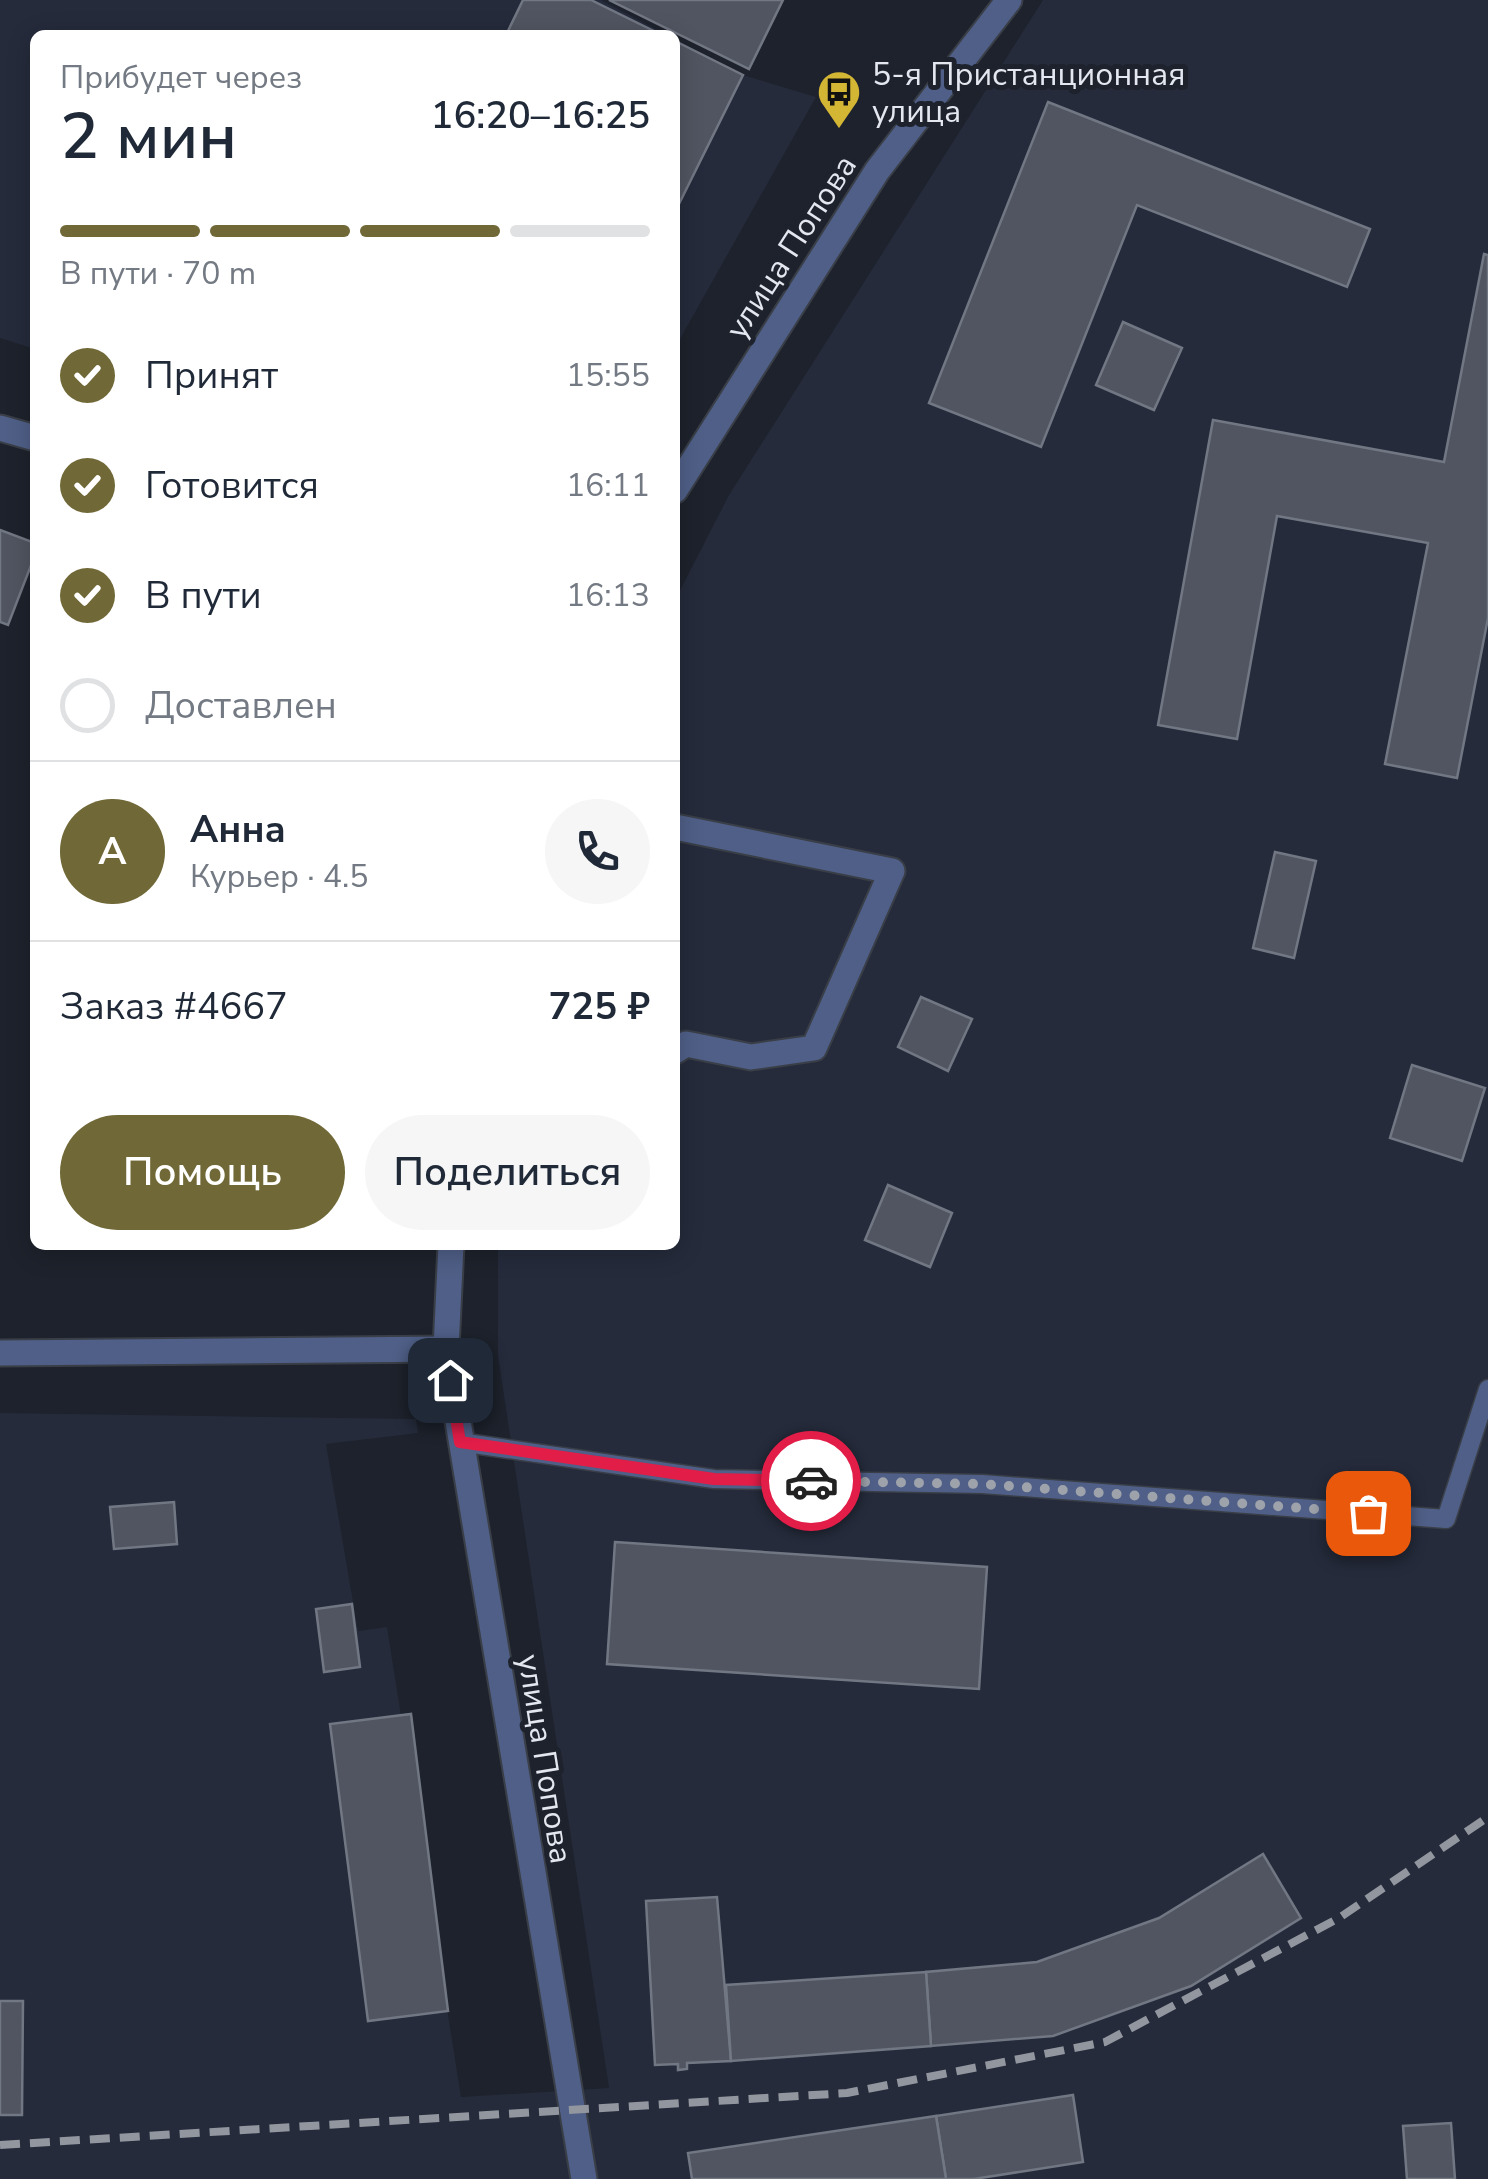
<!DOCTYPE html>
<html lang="ru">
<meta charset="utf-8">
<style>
:root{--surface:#fff;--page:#f6f6f7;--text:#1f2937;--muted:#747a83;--line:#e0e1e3;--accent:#706836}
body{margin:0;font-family:"Nunito Sans",sans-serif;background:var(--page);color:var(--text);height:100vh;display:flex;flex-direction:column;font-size:38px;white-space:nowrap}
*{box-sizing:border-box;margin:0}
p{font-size:32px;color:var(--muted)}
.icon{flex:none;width:55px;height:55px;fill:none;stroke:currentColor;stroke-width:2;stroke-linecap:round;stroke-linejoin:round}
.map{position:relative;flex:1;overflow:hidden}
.details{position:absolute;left:30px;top:30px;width:650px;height:1220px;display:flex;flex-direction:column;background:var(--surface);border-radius:15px;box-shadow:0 5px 25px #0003}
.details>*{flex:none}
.pin{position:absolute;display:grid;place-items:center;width:85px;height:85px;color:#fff;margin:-42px;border-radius:20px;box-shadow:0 5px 15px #0006}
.courier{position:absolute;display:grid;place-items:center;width:100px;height:100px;margin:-50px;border:8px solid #e11d48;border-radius:50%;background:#fff;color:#222;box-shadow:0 2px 12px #0007}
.headline em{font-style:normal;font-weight:600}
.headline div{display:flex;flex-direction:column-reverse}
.headline{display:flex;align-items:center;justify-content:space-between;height:170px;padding:0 30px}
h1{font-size:65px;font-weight:600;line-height:75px}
.bar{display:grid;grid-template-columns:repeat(4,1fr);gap:15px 10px;align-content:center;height:120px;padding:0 30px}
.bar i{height:12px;border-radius:8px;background:var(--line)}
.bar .active{background:var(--accent)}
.bar p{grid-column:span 4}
.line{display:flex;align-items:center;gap:25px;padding:0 30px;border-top:2px solid var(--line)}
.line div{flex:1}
.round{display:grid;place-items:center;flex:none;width:105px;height:105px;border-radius:52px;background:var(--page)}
ol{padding:0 30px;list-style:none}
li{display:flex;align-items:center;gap:30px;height:110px}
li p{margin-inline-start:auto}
li .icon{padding:10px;border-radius:50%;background:var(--accent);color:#fff;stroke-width:4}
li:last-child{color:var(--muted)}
li i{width:55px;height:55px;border:5px solid var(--line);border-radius:50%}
.action{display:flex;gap:20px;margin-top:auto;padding:20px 30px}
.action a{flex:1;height:115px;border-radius:60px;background:var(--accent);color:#fff;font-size:40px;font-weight:600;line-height:115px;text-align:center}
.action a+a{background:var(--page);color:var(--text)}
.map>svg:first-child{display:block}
.built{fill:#252b3b}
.building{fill:#505561;stroke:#727784;stroke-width:2.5}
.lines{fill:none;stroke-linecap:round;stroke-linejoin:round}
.service-casing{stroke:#393e47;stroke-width:21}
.minor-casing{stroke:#393e47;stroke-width:29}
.tertiary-casing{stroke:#393e47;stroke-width:29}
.service{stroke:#4f5f87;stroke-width:18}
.minor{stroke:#4f5f87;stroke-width:25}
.tertiary{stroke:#4f5f87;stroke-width:25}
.rail{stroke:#92969f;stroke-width:8;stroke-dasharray:20 10;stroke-linecap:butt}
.done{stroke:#9ea2ab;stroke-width:10;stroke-dasharray:0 18}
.route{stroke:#e11d48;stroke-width:12}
.labels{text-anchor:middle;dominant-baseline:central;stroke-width:10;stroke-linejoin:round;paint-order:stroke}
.poi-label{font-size:32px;fill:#e4e7ef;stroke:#1d222c;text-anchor:start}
.street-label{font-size:32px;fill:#e4e7ef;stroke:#1d222c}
</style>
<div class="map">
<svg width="1488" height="2179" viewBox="0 0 1488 2179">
<rect width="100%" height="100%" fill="#1d222c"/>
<!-- built -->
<g class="built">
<path d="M 0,0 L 601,0 L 667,35 L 35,35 L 35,349 L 0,338 Z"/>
<path d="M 1043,0 L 1488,0 L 1488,2179 L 0,2179 L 0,1413 L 416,1419 L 418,1433 L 326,1444 L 358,1631 L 387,1627 L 461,2097 L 609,2088 L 498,1356 L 498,1245 L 675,1245 L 675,600 L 729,495 Z"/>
<path d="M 675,39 L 743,75 L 816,97 L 675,348 Z"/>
</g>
<!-- building -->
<g class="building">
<path d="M 523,0 L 591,0 L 662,35 L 506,35 Z"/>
<path d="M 609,0 L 783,0 L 749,69 Z"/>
<path d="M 675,41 L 743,75 L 675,212 Z"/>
<path d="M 1048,102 L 1370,229 L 1347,287 L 1137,205 L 1041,447 L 929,403 Z"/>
<path d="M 1484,254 L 1488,255 L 1488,618 L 1457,778 L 1385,764 L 1428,543 L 1277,516 L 1237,739 L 1158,725 L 1213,420 L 1444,462 Z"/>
<path d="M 1123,322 L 1182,348 L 1154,410 L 1096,385 Z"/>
<path d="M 0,530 L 35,543 L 35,555 L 8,625 L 0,622 Z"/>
<path d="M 1275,852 L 1316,861 L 1294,958 L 1253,948 Z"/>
<path d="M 921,997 L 972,1019 L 948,1071 L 898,1047 Z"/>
<path d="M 1412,1065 L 1485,1088 L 1462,1161 L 1390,1138 Z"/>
<path d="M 888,1185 L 952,1213 L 930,1267 L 865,1240 Z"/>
<path d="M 174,1502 L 177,1544 L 114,1549 L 110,1507 Z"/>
<path d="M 615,1542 L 987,1567 L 979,1689 L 607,1664 Z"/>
<path d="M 352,1604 L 360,1667 L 324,1672 L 316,1609 Z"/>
<path d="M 411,1714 L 448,2011 L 368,2021 L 330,1724 Z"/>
<path d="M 1263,1854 L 1301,1918 L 1191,1986 L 1053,2036 L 931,2046 L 926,1972 L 1037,1962 L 1159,1918 Z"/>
<path d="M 717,1897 L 731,2061 L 687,2063 L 687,2069 L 678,2070 L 678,2064 L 655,2065 L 646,1901 Z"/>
<path d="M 926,1972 L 931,2046 L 731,2061 L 726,1985 Z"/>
<path d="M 0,2001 L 23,2001 L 22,2115 L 0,2115 Z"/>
<path d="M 1073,2095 L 1083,2162 L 974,2179 L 946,2179 L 936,2116 Z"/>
<path d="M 936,2116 L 946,2179 L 692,2179 L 688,2153 Z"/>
<path d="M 1451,2123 L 1455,2179 L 1407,2179 L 1403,2126 Z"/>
</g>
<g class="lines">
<!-- service casing -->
<g class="service-casing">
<path id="service" d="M 460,1442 L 714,1479 L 982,1484 L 1446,1519 L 1488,1389"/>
</g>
<!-- minor casing -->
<g class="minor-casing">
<g id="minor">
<path d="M 0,428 L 35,438"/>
<path d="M 675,827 L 892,871 L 814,1048 L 751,1057 L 686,1044 L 675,1051"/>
<path d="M 0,1353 L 446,1349"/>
</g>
</g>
<!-- tertiary casing -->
<g class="tertiary-casing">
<g id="tertiary">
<path d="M 675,490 L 877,171 L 1009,0"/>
<path d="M 451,1245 L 446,1349 L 584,2179"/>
</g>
</g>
<!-- service -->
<use href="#service" class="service"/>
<!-- minor -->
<use href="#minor" class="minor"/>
<!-- tertiary -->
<use href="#tertiary" class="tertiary"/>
<!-- rail -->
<path class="rail" d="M 0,2145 L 847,2093 L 1105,2042 L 1339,1918 L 1488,1817"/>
</g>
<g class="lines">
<!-- done -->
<path class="done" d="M 811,1481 L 982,1484 L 1368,1513"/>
<!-- route -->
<path class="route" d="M 450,1380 L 460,1442 L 714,1479 L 811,1481"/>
</g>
<!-- icons -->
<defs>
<g id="bus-pin" transform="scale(2.25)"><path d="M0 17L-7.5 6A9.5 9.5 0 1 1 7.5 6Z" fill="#d4b635" stroke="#1d222c"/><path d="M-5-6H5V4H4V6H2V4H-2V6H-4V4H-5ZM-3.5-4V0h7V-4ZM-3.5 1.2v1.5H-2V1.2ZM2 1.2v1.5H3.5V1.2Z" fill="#111"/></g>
</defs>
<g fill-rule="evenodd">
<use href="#bus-pin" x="839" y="92"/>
</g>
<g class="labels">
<!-- poi labels -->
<g class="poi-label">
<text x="872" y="74">5-я Пристанционная<tspan x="872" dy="37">улица</tspan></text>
</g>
<!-- street labels -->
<g class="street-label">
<text transform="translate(791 247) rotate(-57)">улица Попова</text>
<text transform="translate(545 1759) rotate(81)">улица Попова</text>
</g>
</g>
</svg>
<div class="pin" style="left:1368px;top:1513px;background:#ea580c"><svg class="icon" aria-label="bag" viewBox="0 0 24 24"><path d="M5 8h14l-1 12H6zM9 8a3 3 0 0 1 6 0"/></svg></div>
<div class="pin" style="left:450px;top:1380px;background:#1f2937"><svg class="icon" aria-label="home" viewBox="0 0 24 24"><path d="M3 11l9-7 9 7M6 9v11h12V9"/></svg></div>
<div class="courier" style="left:811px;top:1481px"><svg class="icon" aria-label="car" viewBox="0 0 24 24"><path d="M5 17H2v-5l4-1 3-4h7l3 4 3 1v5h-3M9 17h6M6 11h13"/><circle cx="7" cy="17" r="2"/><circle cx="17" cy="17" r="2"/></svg></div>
<section class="details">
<div class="headline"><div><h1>2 мин</h1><p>Прибудет через</p></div><em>16:20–16:25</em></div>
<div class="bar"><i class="active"></i><i class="active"></i><i class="active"></i><i></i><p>В пути · 70 m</p></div>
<ol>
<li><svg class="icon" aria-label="check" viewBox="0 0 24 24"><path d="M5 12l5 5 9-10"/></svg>Принят<p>15:55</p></li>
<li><svg class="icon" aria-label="check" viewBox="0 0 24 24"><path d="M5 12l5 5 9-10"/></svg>Готовится<p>16:11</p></li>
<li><svg class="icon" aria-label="check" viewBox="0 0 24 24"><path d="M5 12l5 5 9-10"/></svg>В пути<p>16:13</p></li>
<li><i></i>Доставлен</li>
</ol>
<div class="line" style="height:180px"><b class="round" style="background:var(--accent);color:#fff">А</b><div><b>Анна</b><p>Курьер · 4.5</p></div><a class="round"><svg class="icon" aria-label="phone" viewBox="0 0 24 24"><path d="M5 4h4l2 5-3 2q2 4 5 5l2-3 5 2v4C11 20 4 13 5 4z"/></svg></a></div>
<div class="line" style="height:130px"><div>Заказ #4667</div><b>725 ₽</b></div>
<div class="action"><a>Помощь</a><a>Поделиться</a></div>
</section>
</div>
